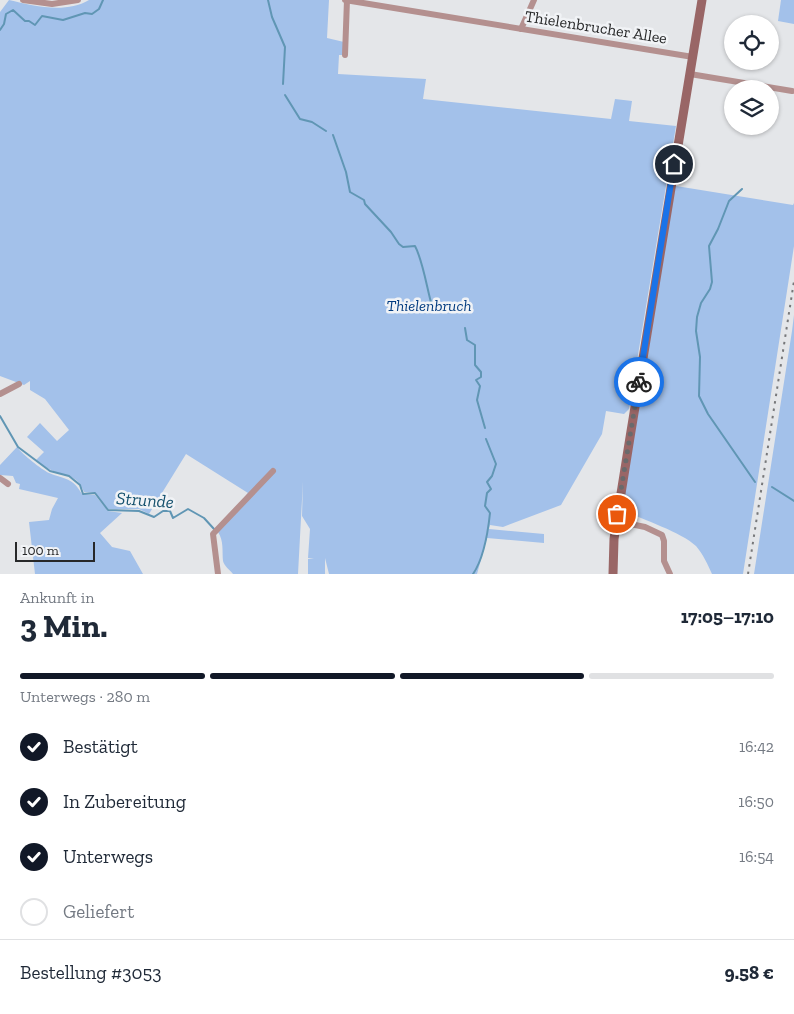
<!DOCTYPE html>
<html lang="de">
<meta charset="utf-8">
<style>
:root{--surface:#fff;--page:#f6f6f7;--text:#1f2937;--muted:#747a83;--line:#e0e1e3;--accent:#111827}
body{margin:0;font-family:"Zilla Slab",serif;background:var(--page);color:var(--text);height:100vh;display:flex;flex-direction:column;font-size:19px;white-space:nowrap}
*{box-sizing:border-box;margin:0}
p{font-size:16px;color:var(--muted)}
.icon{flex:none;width:28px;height:28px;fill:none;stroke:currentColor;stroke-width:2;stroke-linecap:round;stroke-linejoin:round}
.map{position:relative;height:574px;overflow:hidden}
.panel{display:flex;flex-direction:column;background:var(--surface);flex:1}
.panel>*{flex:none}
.controls{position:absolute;left:724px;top:15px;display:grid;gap:10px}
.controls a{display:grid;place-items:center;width:55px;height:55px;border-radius:50%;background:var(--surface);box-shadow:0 1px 4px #0004;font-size:25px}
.scale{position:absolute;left:15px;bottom:12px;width:80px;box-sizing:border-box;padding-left:5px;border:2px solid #272829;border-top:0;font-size:14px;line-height:18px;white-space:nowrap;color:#272829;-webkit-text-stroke:4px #f1f3f6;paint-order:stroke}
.pin{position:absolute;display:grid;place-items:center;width:42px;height:42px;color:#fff;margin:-21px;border:2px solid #fff;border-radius:50%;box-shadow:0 1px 5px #0007}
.courier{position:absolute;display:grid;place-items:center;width:50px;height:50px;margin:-25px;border:4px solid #1a73e8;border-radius:50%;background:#fff;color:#222;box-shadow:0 1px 6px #0007}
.headline em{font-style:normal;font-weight:700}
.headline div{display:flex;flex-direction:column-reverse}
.headline{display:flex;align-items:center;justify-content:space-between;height:85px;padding:0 20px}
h1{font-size:32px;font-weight:700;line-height:38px}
.bar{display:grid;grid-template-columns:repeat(4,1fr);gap:8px 5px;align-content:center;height:60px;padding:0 20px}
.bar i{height:6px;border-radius:4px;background:var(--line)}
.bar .current{background:var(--accent)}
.bar p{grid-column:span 4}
.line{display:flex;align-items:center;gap:12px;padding:0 20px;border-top:1px solid var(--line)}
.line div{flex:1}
ol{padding:0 20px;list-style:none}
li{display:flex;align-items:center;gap:15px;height:55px}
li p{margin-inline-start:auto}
li .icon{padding:5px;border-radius:50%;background:var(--accent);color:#fff;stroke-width:4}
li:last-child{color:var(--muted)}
li i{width:28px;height:28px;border:2px solid var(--line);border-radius:50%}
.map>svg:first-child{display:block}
.green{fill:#a3c1ea}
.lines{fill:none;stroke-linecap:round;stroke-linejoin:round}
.stream{stroke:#6096b4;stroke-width:2}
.street{stroke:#b4908f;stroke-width:6}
.secondary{stroke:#966;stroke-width:9}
.rail{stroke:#77787a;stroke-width:2;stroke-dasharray:2.5 5;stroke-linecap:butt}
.done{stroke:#696a6c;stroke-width:5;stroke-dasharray:0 9}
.route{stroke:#1a73e8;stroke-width:6}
.labels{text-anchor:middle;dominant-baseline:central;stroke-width:5;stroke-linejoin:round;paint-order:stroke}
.street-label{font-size:16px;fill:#272829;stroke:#f1f3f6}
.park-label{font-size:16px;font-style:italic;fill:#033c80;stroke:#f1f3f6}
.water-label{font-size:18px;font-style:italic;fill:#15516e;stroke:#f1f3f6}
</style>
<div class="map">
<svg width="794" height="574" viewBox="0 0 794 574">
<rect width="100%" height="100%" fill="#e4e6e9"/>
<!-- green -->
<g class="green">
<path d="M 9,0 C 34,6 65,14 89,0 L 329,0 L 327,38 L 344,42 L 344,55 L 339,55 L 338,74 L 426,79 L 423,99 L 611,119 L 615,99 L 632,101 L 629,121 L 676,126 L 629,409 L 624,414 L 606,411 L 602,434 L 561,505 L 503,527 L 490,525 L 489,529 L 544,534 L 544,543 L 487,538 L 477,574 L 329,574 L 325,558 L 325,574 L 308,574 L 308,559 L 314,558 L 308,558 L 310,529 L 302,516 L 303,481 L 298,574 L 233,574 C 230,570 224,566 223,561 C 222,551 224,541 218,532 L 248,493 L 186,454 L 149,514 L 139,509 L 108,509 L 95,493 L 84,492 C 77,473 64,477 49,469 C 45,467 40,463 36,460 L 44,452 L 27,437 L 40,423 L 57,441 L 69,430 L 45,399 L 30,390 L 30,381 L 24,385 L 0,376 L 0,12 Z"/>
<path d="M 781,0 L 794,0 L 794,24 L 778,21 Z"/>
<path d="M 676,186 L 793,205 L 794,203 L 794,246 L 743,574 L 712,574 C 708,565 703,554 696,546 C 681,532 644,520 624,511 L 625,483 L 674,187 Z"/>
<path d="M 794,315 L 794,574 L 754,574 L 792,331 Z"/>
<path d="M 17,447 C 23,455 41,469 49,473 C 66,480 72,477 82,494 L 95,495 L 108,511 L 122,513 L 100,533 L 112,547 L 130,551 L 143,574 L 35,574 L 29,522 L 49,520 L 52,509 L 58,498 L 19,489 L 20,484 L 16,483 L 13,476 L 0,475 L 0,465 Z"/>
</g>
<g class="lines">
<!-- stream -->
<g class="stream">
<path d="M 268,0 L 272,17 L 285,47 L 283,84"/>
<path d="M 0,30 L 4,24 L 6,14 L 13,10 L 25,21 L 29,21 L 35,25 L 42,16 L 63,20 L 85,13 L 92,14 L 99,9 L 103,0"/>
<path d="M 285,95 L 300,119 L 312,122 L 326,131"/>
<path d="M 333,135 L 346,172 L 350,192 L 364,200 L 365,204 L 391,232 L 399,244 L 403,247 L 415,246 C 423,261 427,289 432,306 L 462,311"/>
<path d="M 742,189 L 729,201 L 718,229 L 709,246 L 712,282 L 710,289 L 701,303 L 697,317 L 696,331 L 700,357 L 699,396 L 708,414 L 755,482"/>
<path d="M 465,328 L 467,340 L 475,345 L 475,365 L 481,372 L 481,377 L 476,380 L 480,386 L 477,400 L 485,428"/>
<path d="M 0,416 L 18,447 L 50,471 L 69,476 L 80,485 L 83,494 L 95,493 L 108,510 L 139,511 L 154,517 L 163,511 L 170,511 L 173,518 L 188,509 L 204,518 L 214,529"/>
<path d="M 772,487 L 794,501"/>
<path d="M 473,574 C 484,558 488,532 490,513 L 485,506 L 487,493 L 491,489 L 487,482 L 492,476 L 496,464 L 486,439"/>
</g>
<!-- street -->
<g class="street">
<path d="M 23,0 L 52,4 L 78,0"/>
<path d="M 345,0 L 693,57"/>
<path d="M 521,29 L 534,0"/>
<path d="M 345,55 L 347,0"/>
<path d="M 690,74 L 792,91"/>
<path d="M 0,394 L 19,384"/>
<path d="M 0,478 L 8,484"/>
<path d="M 616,521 L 645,527 L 662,535 L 664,541 L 664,561 L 670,574"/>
<path d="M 218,574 L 213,534 L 273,471"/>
</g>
<!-- secondary -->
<path class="secondary" d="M 613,574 L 614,539 L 619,506 C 646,337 674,168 702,0"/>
<!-- rail -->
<path class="rail" d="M 748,574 L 794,281"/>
</g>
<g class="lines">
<!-- done -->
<path class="done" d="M 617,514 L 639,382"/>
<!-- route -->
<path class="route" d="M 639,382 L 674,164"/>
</g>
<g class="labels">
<!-- street labels -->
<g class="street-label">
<text transform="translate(596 27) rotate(9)">Thielenbrucher Allee</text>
</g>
<!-- park labels -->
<g class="park-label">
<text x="429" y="305">Thielenbruch</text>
</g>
<!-- water labels -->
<g class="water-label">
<text transform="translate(145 500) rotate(4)">Strunde</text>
</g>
</g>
</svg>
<div class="controls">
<a><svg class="icon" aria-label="locate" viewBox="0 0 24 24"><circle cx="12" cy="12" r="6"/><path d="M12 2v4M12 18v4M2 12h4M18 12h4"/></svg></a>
<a><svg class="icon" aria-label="layers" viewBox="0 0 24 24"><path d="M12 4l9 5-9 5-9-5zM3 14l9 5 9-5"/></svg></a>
</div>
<div class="scale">100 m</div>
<div class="pin" style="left:617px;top:514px;background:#ea580c"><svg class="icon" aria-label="bag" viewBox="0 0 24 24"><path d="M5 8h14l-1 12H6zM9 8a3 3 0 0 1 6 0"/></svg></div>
<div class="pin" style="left:674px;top:164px;background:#1f2937"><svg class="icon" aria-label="home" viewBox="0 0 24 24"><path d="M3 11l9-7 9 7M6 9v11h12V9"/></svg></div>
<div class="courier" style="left:639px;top:382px"><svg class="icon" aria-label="bike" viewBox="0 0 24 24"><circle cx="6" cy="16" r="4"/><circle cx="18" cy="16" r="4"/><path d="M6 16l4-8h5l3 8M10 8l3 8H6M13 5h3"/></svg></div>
</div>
<section class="panel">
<div class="headline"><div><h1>3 Min.</h1><p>Ankunft in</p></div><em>17:05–17:10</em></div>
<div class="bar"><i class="current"></i><i class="current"></i><i class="current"></i><i></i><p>Unterwegs · 280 m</p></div>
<ol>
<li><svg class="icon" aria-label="check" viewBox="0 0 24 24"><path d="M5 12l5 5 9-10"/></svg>Bestätigt<p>16:42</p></li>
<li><svg class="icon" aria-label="check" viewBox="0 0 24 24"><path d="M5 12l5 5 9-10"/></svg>In Zubereitung<p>16:50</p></li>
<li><svg class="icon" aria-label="check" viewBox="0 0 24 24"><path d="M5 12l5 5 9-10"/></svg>Unterwegs<p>16:54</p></li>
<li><i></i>Geliefert</li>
</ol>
<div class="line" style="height:65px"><div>Bestellung #3053</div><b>9.58 €</b></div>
</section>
